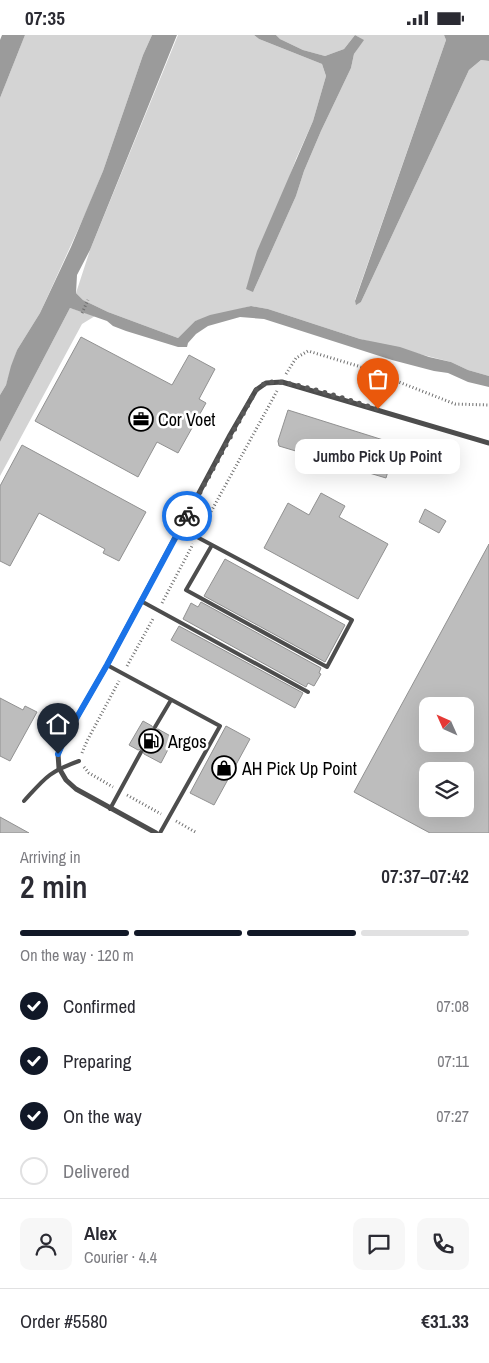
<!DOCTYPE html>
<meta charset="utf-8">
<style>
:root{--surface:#fff;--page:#f7f7f7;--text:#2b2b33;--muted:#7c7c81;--line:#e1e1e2;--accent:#111827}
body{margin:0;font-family:"Archivo Narrow",sans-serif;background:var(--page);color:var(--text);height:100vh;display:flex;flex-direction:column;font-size:19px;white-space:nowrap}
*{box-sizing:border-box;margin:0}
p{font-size:16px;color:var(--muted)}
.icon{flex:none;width:28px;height:28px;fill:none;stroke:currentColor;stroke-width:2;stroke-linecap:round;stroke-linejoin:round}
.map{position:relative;height:798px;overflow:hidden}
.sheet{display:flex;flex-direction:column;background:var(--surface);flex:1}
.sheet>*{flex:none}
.needle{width:32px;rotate:315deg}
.controls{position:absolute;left:419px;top:662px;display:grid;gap:10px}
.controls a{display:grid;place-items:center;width:55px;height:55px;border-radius:10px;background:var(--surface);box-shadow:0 5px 20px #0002;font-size:25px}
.pin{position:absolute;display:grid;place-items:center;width:42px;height:42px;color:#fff;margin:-51px -21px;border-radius:50% 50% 50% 0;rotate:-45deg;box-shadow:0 0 5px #0007}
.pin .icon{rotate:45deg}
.courier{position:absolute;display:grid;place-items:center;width:50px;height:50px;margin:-25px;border:4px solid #1a73e8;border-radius:50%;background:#fff;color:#222;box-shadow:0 1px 6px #0007}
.bubble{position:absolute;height:35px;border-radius:10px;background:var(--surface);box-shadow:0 5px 20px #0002;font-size:16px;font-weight:600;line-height:35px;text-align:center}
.headline em{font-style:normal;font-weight:600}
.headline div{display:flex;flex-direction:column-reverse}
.headline{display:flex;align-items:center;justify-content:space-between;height:85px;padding:0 20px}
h1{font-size:32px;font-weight:600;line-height:38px}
.bar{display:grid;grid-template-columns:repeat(4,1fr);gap:8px 5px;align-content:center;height:60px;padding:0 20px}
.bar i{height:6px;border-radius:4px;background:var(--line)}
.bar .selected{background:var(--accent)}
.bar p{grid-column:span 4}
.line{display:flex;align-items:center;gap:12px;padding:0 20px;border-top:1px solid var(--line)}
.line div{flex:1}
.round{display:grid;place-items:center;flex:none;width:52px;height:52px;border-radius:10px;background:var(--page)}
ol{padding:0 20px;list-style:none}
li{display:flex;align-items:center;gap:15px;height:55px}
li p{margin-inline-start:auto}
li .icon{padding:5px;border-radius:50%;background:var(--accent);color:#fff;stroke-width:4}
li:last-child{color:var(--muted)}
li i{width:28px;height:28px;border:2px solid var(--line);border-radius:50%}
.status{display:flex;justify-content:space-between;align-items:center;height:35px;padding:0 25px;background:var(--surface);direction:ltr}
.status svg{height:14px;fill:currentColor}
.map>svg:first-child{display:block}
.green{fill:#d4d4d4}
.water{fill:#9b9b9b}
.building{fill:#bdbdbd;stroke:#919191;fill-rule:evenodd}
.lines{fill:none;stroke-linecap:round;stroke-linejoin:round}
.path{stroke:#6f6f6f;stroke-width:3;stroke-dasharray:1 2.5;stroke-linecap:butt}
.lane{stroke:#4d4d4d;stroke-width:4}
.street{stroke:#4d4d4d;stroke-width:5}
.done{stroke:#595959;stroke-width:5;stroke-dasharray:0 9}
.route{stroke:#1a73e8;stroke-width:6}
.labels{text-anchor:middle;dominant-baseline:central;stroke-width:5;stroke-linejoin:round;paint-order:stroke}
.poi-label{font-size:18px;fill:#000;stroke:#fff;text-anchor:start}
</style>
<div class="status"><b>07:35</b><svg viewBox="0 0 49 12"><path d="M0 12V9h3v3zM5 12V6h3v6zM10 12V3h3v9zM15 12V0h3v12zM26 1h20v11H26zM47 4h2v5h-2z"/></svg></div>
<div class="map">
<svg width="489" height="798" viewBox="0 0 489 798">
<rect width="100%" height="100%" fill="#fff"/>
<!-- green -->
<g class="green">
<path d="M 25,0 L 152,0 L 143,20 L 103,136 L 87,175 L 40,278 L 17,315 L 6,350 L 0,360 L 0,63 Z"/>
<path d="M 178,0 L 254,0 L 259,4 L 322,29 L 326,41 L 313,86 L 296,124 L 285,154 L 253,257 L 296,161 L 304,136 L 321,96 L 351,33 L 354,19 L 363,5 L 355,0 L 344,14 L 325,21 L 303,15 L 280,4 L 276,0 L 444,0 L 446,5 L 355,265 L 356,269 L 361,267 L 469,35 L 481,25 L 489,26 L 489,341 L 468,335 L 451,327 L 360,304 L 268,274 L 251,271 L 195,286 L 178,303 L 108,277 L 83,265 L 76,258 L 90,215 Z"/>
<path d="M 70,273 L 95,281 L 82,289 L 0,441 L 0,407 Z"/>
</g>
<!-- water -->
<g class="water">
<path d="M 2,0 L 25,0 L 0,63 L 0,5 Z"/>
<path d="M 152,0 L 177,0 L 90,215 L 77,240 L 76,258 L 83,265 L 108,277 L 178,303 L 195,286 L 210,280 L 251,271 L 268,274 L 360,304 L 400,312 L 429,322 L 451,327 L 468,335 L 489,341 L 489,352 L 468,347 L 448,338 L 434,336 L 392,325 L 264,284 L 240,282 L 208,291 L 196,299 L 188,308 L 187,312 L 178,312 L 126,296 L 113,291 L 107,286 L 70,273 L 0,407 L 0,360 L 6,350 L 11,331 L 17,315 L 40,278 L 71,212 L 103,136 L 143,20 Z"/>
<path d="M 254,0 L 276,0 L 280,4 L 303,15 L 325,21 L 344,14 L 355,0 L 364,5 L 354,19 L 351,33 L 321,96 L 304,136 L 296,161 L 253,257 L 246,254 L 257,216 L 313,86 L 326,41 L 322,29 L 259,4 Z"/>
<path d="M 444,0 L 489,0 L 489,26 L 481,25 L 469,35 L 361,267 L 356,270 L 355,266 L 446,5 Z"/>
</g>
<!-- building -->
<g class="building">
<path d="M 81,302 L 172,350 L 189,320 L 215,334 L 199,364 L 206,368 L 178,418 L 157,407 L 138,442 L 35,386 Z"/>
<path d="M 288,375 L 396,409 L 386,443 L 279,411 L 278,406 Z"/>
<path d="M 22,410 L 146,477 L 119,526 L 103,518 L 105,514 L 39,478 L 10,531 L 0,526 L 0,451 Z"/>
<path d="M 321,458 L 345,471 L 339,482 L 388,509 L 358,564 L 264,513 L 288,468 L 309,480 Z"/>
<path d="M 425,474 L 446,486 L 439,498 L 419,487 Z"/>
<path d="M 489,509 L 489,798 L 430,798 L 354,757 ZM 428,671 L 465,671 L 465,709 L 428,709 ZM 428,736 L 465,736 L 465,774 L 428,774 Z"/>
<path d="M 225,524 L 345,590 L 325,627 L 204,561 Z"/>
<path d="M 201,567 L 321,633 L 319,638 L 321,639 L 314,651 L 308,648 L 306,652 L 183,584 L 191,568 L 198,572 Z"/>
<path d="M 179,591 L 303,658 L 295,673 L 171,605 Z"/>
<path d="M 0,663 L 23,675 L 25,671 L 37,677 L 10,726 L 0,721 Z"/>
<path d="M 143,686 L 152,691 L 154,695 L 158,694 L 174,703 L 161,728 L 144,719 L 142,714 L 138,715 L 129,710 Z"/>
<path d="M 226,691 L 250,704 L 214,770 L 190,758 Z"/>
<path d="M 0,782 L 29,798 L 0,798 Z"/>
</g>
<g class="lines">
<!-- path -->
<g class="path">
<path d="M 82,278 L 88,265"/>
<path d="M 286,339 L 296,323 L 308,316 L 358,331 L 455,369 L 489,370"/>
<path d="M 201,495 L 277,356"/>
<path d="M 162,568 L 193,509"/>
<path d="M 127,631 L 154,582"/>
<path d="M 82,718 L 87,706 L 119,646"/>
<path d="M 84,732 L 89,738 L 113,752"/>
<path d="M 127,760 L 161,779"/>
<path d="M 176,786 L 197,798"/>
</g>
<!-- lane -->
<g class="lane">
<path d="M 180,494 L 197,502 L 352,585 L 327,632 L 186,555 L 212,510"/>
<path d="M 141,566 L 308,657"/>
<path d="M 107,630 L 220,691 L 160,798"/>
<path d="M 155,692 L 171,665"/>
<path d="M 24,766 C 45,743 48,737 79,726"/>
<path d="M 110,774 L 141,717"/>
</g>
<!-- street -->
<path class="street" d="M 156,798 L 76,754 L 66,745 L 59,733 L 58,719 L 65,703 L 107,630 L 230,400 L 256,355 L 266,348 L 282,347 L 489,408"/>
</g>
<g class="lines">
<!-- done -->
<path class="done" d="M 187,481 L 256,355 C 259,353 263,349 266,348 C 283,341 356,368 378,374"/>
<!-- route -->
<path class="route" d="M 58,719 L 65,703 L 107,630 L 187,481"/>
</g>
<!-- icons -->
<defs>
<g id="office-ring" transform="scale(1.25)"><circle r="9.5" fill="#fff" stroke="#000" stroke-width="1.5"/><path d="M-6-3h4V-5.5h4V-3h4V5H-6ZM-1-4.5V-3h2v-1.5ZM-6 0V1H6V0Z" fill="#000"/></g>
<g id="fuel-ring" transform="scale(1.25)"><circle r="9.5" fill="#fff" stroke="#000" stroke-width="1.5"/><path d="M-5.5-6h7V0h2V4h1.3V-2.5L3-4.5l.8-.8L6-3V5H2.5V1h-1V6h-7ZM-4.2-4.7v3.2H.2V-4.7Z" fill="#000"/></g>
<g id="shop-ring" transform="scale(1.25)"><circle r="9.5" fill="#fff" stroke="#000" stroke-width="1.5"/><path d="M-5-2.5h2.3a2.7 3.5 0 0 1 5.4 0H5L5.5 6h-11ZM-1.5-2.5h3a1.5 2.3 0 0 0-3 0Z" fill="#000"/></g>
</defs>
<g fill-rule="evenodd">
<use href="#office-ring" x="141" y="384"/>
<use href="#fuel-ring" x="151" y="706"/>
<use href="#shop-ring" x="224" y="733"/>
</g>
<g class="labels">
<!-- poi labels -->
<g class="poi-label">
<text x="158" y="384">Cor Voet</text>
<text x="168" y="706">Argos</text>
<text x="242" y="733">AH Pick Up Point</text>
</g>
</g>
</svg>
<div class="controls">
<a><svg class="needle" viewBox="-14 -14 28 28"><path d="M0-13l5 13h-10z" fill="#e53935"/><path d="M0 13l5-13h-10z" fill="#7c7c81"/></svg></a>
<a><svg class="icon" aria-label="layers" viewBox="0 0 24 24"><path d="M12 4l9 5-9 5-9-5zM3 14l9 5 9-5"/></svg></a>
</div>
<div class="pin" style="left:378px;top:374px;background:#ea580c"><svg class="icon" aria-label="bag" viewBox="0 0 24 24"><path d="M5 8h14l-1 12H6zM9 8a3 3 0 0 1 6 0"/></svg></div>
<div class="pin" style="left:58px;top:719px;background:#1f2937"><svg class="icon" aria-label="home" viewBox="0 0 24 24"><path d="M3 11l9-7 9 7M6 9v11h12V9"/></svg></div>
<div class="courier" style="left:187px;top:481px"><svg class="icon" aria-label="bike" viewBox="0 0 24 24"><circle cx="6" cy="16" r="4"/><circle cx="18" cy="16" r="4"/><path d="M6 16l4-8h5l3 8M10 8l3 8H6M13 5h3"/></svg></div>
<div class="bubble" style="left:295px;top:404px;width:165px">Jumbo Pick Up Point</div>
</div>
<section class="sheet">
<div class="headline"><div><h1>2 min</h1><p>Arriving in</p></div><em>07:37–07:42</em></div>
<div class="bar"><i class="selected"></i><i class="selected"></i><i class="selected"></i><i></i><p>On the way · 120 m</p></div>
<ol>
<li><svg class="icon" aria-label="check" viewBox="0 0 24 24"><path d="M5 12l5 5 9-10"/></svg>Confirmed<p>07:08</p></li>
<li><svg class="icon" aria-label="check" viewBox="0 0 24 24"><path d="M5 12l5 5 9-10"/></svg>Preparing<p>07:11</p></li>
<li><svg class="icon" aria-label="check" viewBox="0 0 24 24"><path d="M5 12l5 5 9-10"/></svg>On the way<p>07:27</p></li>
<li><i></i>Delivered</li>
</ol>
<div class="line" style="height:90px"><a class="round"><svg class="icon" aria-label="person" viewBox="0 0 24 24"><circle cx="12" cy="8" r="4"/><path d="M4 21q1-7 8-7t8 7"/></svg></a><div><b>Alex</b><p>Courier · 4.4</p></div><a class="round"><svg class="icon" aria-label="chat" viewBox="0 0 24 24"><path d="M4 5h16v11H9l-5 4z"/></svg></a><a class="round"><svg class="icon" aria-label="phone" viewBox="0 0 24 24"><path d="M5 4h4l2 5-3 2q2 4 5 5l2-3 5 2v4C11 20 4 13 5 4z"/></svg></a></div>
<div class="line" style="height:65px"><div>Order #5580</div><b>€31.33</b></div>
</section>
